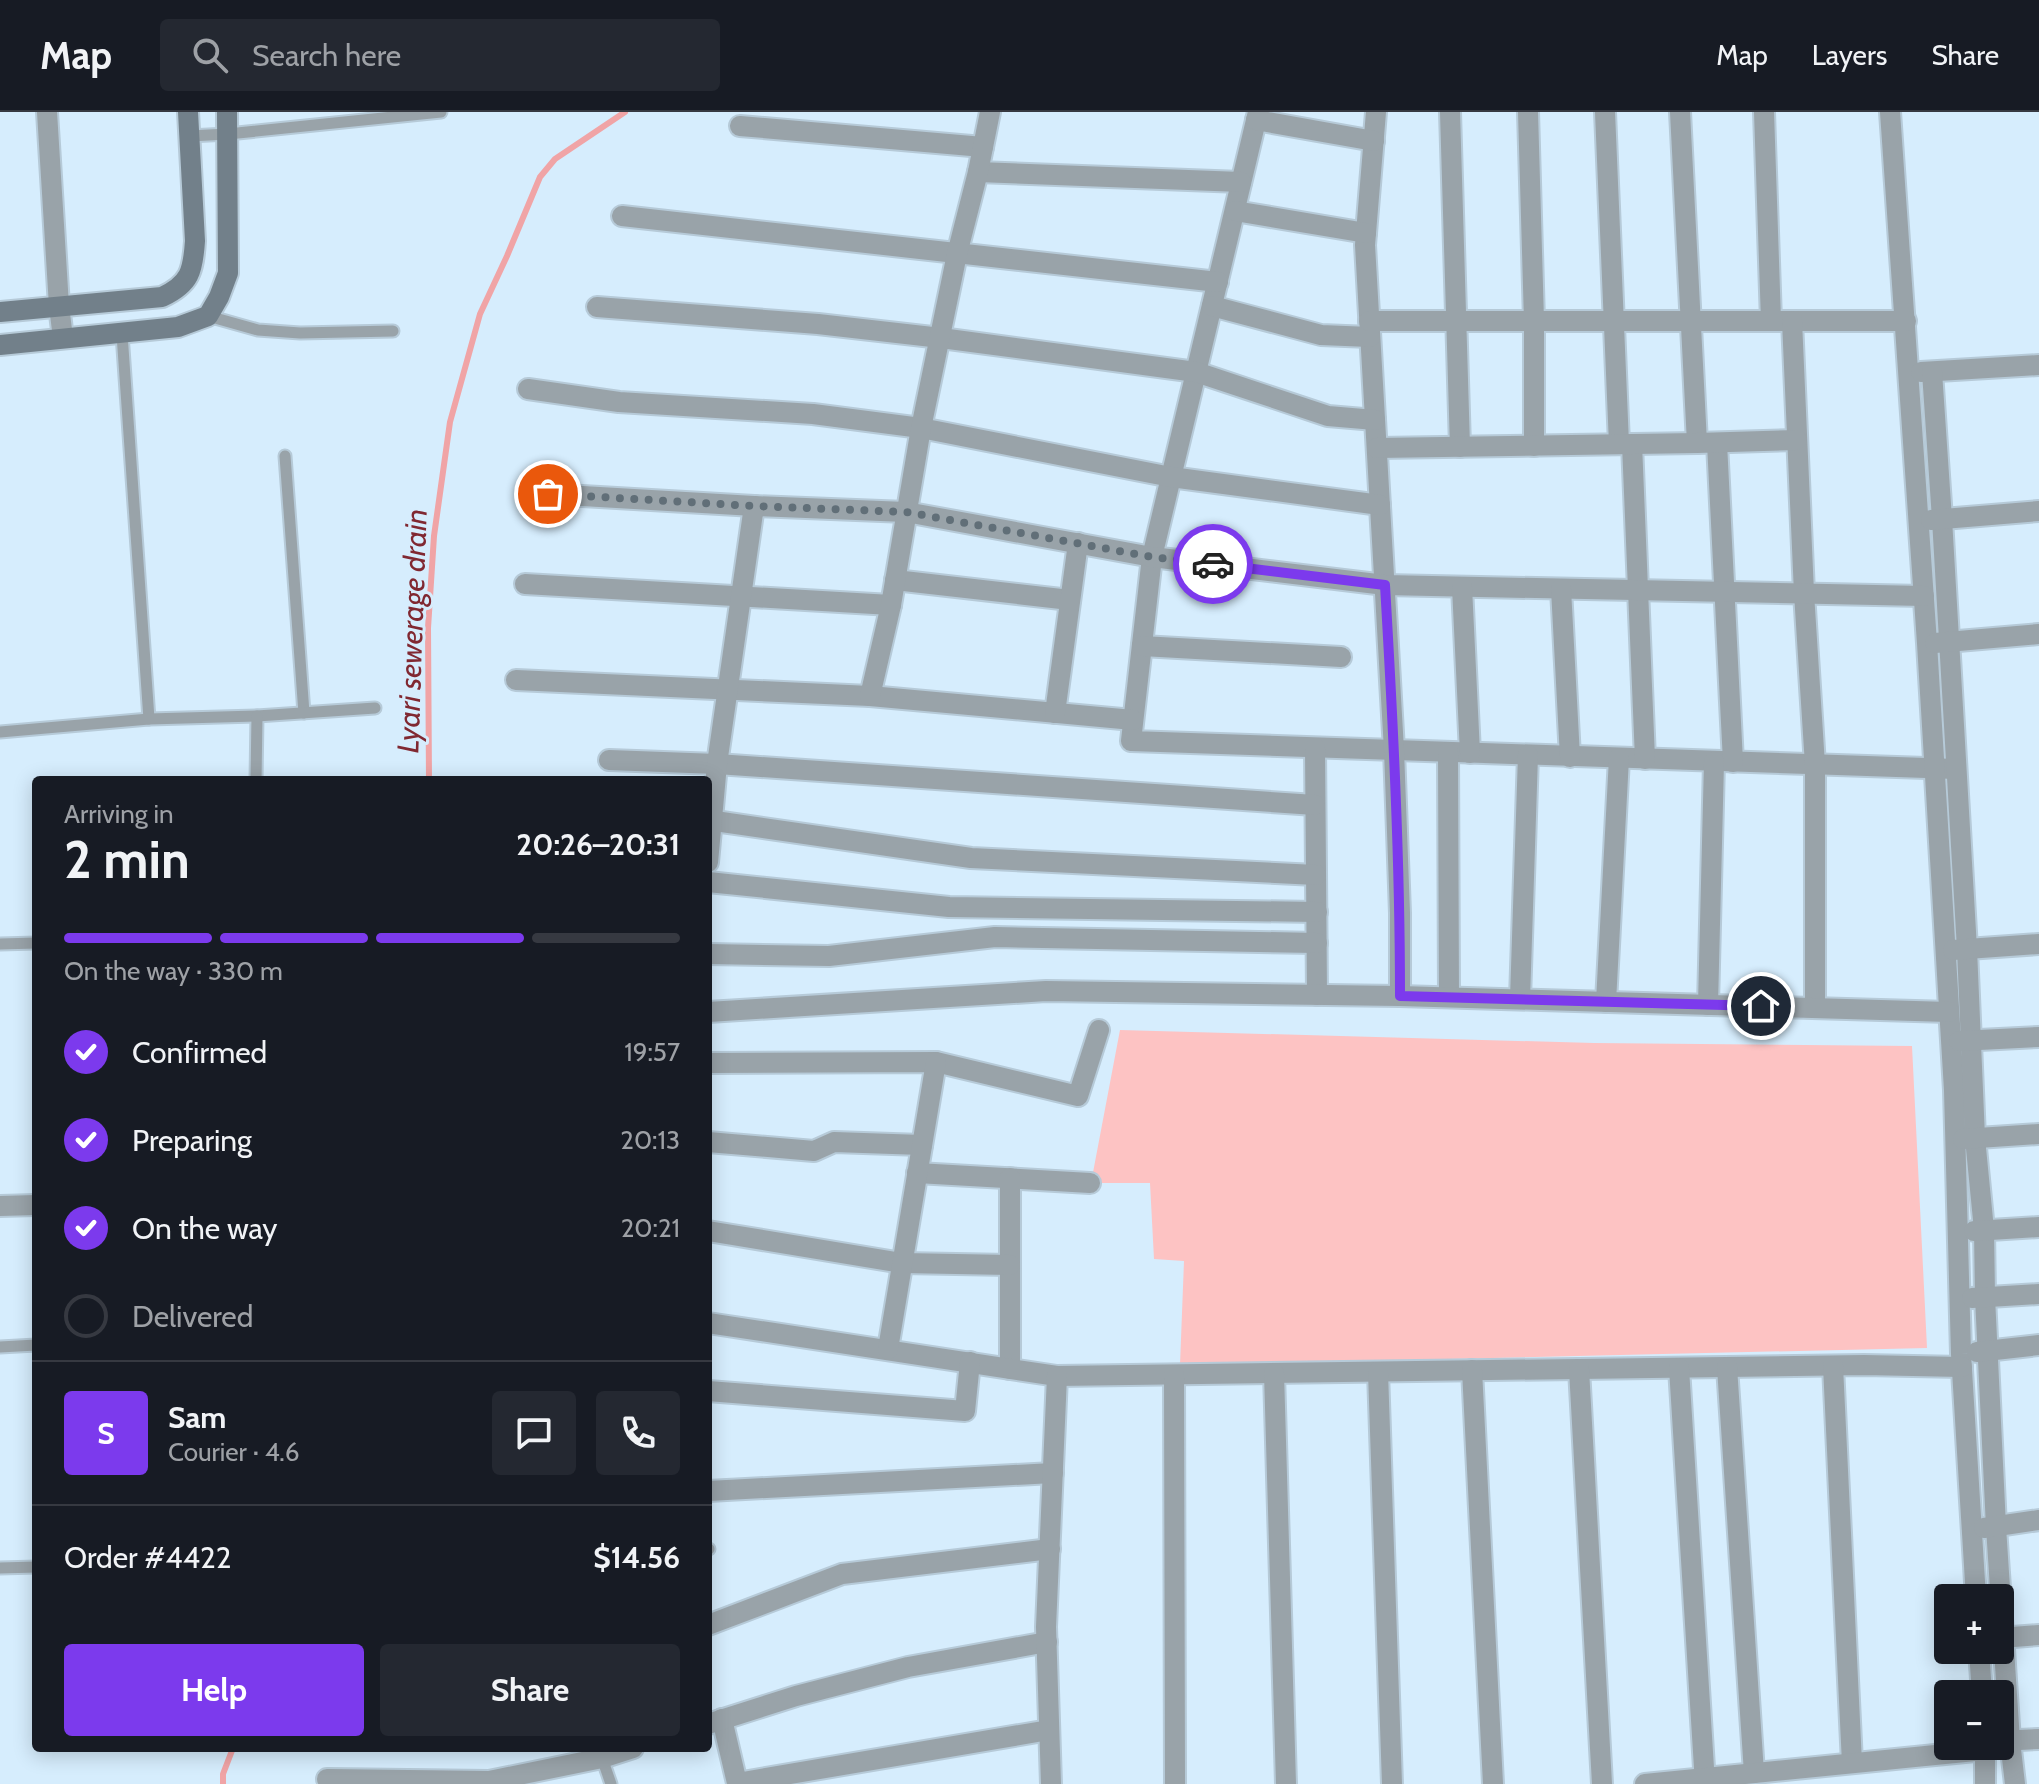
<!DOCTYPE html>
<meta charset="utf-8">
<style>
:root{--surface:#171b24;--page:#242831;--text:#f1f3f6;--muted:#9ea1a6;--line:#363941;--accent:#7c3aed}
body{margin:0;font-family:Cabin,sans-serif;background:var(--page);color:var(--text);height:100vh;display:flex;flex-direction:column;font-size:30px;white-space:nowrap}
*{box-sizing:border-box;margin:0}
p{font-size:26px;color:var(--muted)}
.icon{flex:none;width:44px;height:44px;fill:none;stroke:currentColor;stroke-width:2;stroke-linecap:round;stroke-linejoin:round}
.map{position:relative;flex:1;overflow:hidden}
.details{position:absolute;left:32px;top:664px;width:680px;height:976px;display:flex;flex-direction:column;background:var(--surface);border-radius:8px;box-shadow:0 4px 20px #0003}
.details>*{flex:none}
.tools{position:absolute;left:1934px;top:1472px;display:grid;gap:16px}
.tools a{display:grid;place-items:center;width:80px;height:80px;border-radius:8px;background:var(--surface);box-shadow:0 4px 20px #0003;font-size:40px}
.pin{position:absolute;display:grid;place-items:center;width:68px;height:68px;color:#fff;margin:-34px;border:4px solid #fff;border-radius:50%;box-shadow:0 2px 8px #0007}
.courier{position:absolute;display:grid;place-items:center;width:80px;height:80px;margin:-40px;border:6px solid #7c3aed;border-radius:50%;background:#fff;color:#222;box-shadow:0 2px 10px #0007}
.summary em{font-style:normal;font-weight:700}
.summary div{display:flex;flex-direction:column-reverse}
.summary{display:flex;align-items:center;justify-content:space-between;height:136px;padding:0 32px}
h1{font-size:52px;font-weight:700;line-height:60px}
.bar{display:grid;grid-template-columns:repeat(4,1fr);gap:12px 8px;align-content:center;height:96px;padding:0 32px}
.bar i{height:10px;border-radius:6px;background:var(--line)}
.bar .current{background:var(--accent)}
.bar p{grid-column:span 4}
.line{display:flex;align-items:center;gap:20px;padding:0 32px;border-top:2px solid var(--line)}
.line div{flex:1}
.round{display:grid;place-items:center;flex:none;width:84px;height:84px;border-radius:8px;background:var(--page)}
ol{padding:0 32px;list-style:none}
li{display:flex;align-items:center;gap:24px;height:88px}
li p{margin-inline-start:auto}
li .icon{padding:8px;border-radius:50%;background:var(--accent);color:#fff;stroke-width:4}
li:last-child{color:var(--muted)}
li i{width:44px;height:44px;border:4px solid var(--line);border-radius:50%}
.button{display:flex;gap:16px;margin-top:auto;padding:16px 32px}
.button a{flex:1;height:92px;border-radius:8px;background:var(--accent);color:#fff;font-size:32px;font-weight:700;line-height:92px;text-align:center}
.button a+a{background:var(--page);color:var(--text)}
header{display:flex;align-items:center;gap:48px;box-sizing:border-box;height:112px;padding:0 40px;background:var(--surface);border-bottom:2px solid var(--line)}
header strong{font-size:38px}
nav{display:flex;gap:44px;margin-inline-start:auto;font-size:28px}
.search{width:560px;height:72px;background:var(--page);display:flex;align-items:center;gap:20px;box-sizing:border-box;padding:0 28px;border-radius:8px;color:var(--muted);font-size:30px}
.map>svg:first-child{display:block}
.green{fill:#fdc3c3}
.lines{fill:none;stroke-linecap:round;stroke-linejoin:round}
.stream{stroke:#f0a4a6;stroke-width:6}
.lane-casing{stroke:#b6cad8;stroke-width:15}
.street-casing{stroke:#b6cad8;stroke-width:24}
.secondary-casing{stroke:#b6cad8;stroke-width:24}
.lane{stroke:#99a3a9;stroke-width:11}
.street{stroke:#99a3a9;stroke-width:20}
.secondary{stroke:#72808a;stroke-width:20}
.done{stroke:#616f78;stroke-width:8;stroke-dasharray:0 14.4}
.route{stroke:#7c3aed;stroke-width:10}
.labels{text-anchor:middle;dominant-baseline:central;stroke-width:6;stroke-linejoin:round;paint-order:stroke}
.water-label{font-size:30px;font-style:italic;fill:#802831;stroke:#d6edfd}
</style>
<header>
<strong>Map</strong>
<div class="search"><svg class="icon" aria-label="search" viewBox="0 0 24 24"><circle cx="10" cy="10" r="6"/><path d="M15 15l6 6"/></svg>Search here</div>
<nav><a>Map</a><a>Layers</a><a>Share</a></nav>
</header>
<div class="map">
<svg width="2039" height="1672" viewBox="0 0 2039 1672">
<rect width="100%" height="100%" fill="#d6edfd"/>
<!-- green -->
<path class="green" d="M 1120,918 L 1594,931 L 1912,934 L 1927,1236 L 1180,1253 L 1184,1149 L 1154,1147 L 1150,1071 L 1091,1071 Z"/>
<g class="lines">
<!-- stream -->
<g class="stream">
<path d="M 429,668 L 428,516 L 434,424 L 450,310 L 480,202 L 507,144 L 540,65 L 555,47 L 625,0"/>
<path d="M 223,1672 L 223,1662 L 233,1636"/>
</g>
<!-- lane casing -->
<g class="lane-casing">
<g id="lane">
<path d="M 189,24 L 228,22 L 441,0"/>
<path d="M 208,204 L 258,218 L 300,221 L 393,219"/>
<path d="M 122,222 L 149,607"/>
<path d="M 285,344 L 304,601"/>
<path d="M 0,620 L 149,607 L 257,604 L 375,596"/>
<path d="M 256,668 L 257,604"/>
<path d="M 0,832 L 36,831"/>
<path d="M 0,1235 L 36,1233"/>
<path d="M 708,1437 L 709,1437"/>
<path d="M 0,1456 L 36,1455"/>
<path d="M 602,1646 L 611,1672"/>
</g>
</g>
<!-- street casing -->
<g class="street-casing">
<g id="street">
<path d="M 47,0 L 59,194 L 63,226"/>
<path d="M 1258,0 L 1152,445 L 1131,629 L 1956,657"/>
<path d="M 1376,0 L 1365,133 L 1394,638 L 1400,801 L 1400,884"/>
<path d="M 1450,0 L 1460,335"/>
<path d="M 1528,0 L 1534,209 L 1534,334"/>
<path d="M 1605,0 L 1619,332"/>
<path d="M 1680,0 L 1697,331"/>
<path d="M 1764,0 L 1771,209"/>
<path d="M 1890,0 L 1927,531 L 1954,978 L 1961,1242 L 1976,1486"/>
<path d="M 1256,8 L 1374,29"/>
<path d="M 740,14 L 983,35"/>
<path d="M 978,60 L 1241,70"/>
<path d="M 1235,99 L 1366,121"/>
<path d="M 622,104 L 1218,170"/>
<path d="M 1212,194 L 1321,223 L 1370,225"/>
<path d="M 597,195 L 818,212 L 941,226 L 1196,260 L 1328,304 L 1375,308"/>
<path d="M 1369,209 L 1906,209"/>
<path d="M 1792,209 L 1804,481 L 1815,653 L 1815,896"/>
<path d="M 1921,260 L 2039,253"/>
<path d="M 1932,260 L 1942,407 L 1967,837 L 1975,1026 L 1984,1118 L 1985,1185 L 1996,1415 L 2010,1629 L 2015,1672"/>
<path d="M 528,277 L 619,290 L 813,302 L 921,316 L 1171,365 L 1380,393"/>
<path d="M 1717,331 L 1733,650"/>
<path d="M 1632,332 L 1645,647"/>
<path d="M 1377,336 L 1697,331 L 1797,328"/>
<path d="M 548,382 L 754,394 L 906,400 L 1152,445 L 1385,473 L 1924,484"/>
<path d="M 1931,408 L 2039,399"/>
<path d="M 895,468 L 1070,488"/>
<path d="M 525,472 L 891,493"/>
<path d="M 1462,475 L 1470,641"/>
<path d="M 1561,477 L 1570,645"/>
<path d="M 1935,531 L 2039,522"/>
<path d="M 1142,534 L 1341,545"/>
<path d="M 516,568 L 870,584 L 1133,608"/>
<path d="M 870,584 L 891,493 L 921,316 L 957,142 L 978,60 L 990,0"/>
<path d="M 1055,601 L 1078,431"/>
<path d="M 1315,636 L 1317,883"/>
<path d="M 1448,640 L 1449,885"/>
<path d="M 609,648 L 717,652 L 1315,693"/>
<path d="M 708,708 L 971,746 L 1316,763"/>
<path d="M 708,750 L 717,652 L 754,394"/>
<path d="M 708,770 L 949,795 L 1317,800"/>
<path d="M 1953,838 L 2039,832"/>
<path d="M 708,842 L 829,844 L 995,825 L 1317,831"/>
<path d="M 1520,887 L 1528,643"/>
<path d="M 1606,890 L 1619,646"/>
<path d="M 1708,893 L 1714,650"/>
<path d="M 708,900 L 1046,879 L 1400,884 L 1949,900"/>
<path d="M 1959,929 L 2039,925"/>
<path d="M 708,951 L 936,950 L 1078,984 L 1099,918"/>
<path d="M 1963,1027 L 2039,1022"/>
<path d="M 708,1030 L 814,1039 L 834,1030 L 922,1033"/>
<path d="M 917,1061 L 1090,1071"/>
<path d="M 1010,1066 L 1010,1257"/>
<path d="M 0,1094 L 36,1093"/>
<path d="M 708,1119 L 902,1151 L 1010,1153"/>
<path d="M 1974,1119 L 2039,1115"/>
<path d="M 1972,1186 L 2039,1182"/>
<path d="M 708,1211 L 1057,1264 L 1864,1253 L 1962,1255"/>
<path d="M 888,1237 L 936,950"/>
<path d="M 1977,1240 L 2039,1233"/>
<path d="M 1833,1254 L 1852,1651"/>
<path d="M 1727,1255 L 1754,1661"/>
<path d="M 1679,1256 L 1705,1672"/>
<path d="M 1579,1257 L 1602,1672"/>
<path d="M 1472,1258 L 1493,1672"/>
<path d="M 1378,1260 L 1392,1672"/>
<path d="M 1274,1261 L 1286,1672"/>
<path d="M 1174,1263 L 1175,1672"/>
<path d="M 708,1279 L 965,1299 L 970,1250"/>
<path d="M 708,1379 L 1053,1361"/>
<path d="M 1984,1416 L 2039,1408"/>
<path d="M 708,1513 L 842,1462 L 1050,1437"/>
<path d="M 2000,1526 L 2039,1523"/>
<path d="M 1979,1538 L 1982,1582"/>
<path d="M 722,1607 L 737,1671 L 1049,1618"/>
<path d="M 708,1612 L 796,1584 L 908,1555 L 1047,1530"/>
<path d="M 2000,1629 L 2039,1627"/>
<path d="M 1985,1634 L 1985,1672"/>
<path d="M 327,1667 L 489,1669 L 602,1646 L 633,1636"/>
<path d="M 1051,1672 L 1046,1515 L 1057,1264"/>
<path d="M 1645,1672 L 1985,1638"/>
</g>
</g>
<!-- secondary casing -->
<g class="secondary-casing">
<g id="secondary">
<path d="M 0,200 L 162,185 C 190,172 193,159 195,129 L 188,0"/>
<path d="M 0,233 L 178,215 L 208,204 L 219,185 L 228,161 L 227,0"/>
</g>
</g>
<!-- lane -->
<use href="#lane" class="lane"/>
<!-- street -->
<use href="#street" class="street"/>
<!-- secondary -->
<use href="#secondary" class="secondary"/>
</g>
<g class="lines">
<!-- done -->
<path class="done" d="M 548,382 L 754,394 L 906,400 L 1152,445 L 1213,452"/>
<!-- route -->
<path class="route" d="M 1213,452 L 1385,473 C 1393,610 1400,747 1400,884 L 1761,894"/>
</g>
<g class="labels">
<!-- water labels -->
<g class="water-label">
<text transform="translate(412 519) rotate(-88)">Lyari sewerage drain</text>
</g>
</g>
</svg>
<div class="tools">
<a>+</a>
<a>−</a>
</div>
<div class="pin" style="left:548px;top:382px;background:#ea580c"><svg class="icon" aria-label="bag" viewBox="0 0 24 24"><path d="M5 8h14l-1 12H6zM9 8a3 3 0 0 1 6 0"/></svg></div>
<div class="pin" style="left:1761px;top:894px;background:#1f2937"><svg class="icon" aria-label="home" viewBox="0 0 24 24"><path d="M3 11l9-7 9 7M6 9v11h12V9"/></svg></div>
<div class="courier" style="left:1213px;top:452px"><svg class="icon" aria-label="car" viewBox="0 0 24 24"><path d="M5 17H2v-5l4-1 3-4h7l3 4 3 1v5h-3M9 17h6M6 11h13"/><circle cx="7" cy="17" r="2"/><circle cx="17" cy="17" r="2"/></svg></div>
<section class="details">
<div class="summary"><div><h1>2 min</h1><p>Arriving in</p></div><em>20:26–20:31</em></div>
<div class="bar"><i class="current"></i><i class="current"></i><i class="current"></i><i></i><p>On the way · 330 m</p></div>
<ol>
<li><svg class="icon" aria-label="check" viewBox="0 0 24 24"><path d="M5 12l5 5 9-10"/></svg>Confirmed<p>19:57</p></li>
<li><svg class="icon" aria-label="check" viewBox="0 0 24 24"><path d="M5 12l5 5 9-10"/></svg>Preparing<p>20:13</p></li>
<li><svg class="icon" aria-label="check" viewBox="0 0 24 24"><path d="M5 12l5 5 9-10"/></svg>On the way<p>20:21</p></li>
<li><i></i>Delivered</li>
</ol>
<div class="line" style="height:144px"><b class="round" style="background:var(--accent);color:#fff">S</b><div><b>Sam</b><p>Courier · 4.6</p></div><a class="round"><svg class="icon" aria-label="chat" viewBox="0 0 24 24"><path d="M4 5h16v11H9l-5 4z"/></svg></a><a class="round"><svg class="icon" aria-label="phone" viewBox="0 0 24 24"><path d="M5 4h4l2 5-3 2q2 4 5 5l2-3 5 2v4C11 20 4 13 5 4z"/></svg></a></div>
<div class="line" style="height:104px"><div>Order #4422</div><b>$14.56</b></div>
<div class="button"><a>Help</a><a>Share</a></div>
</section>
</div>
